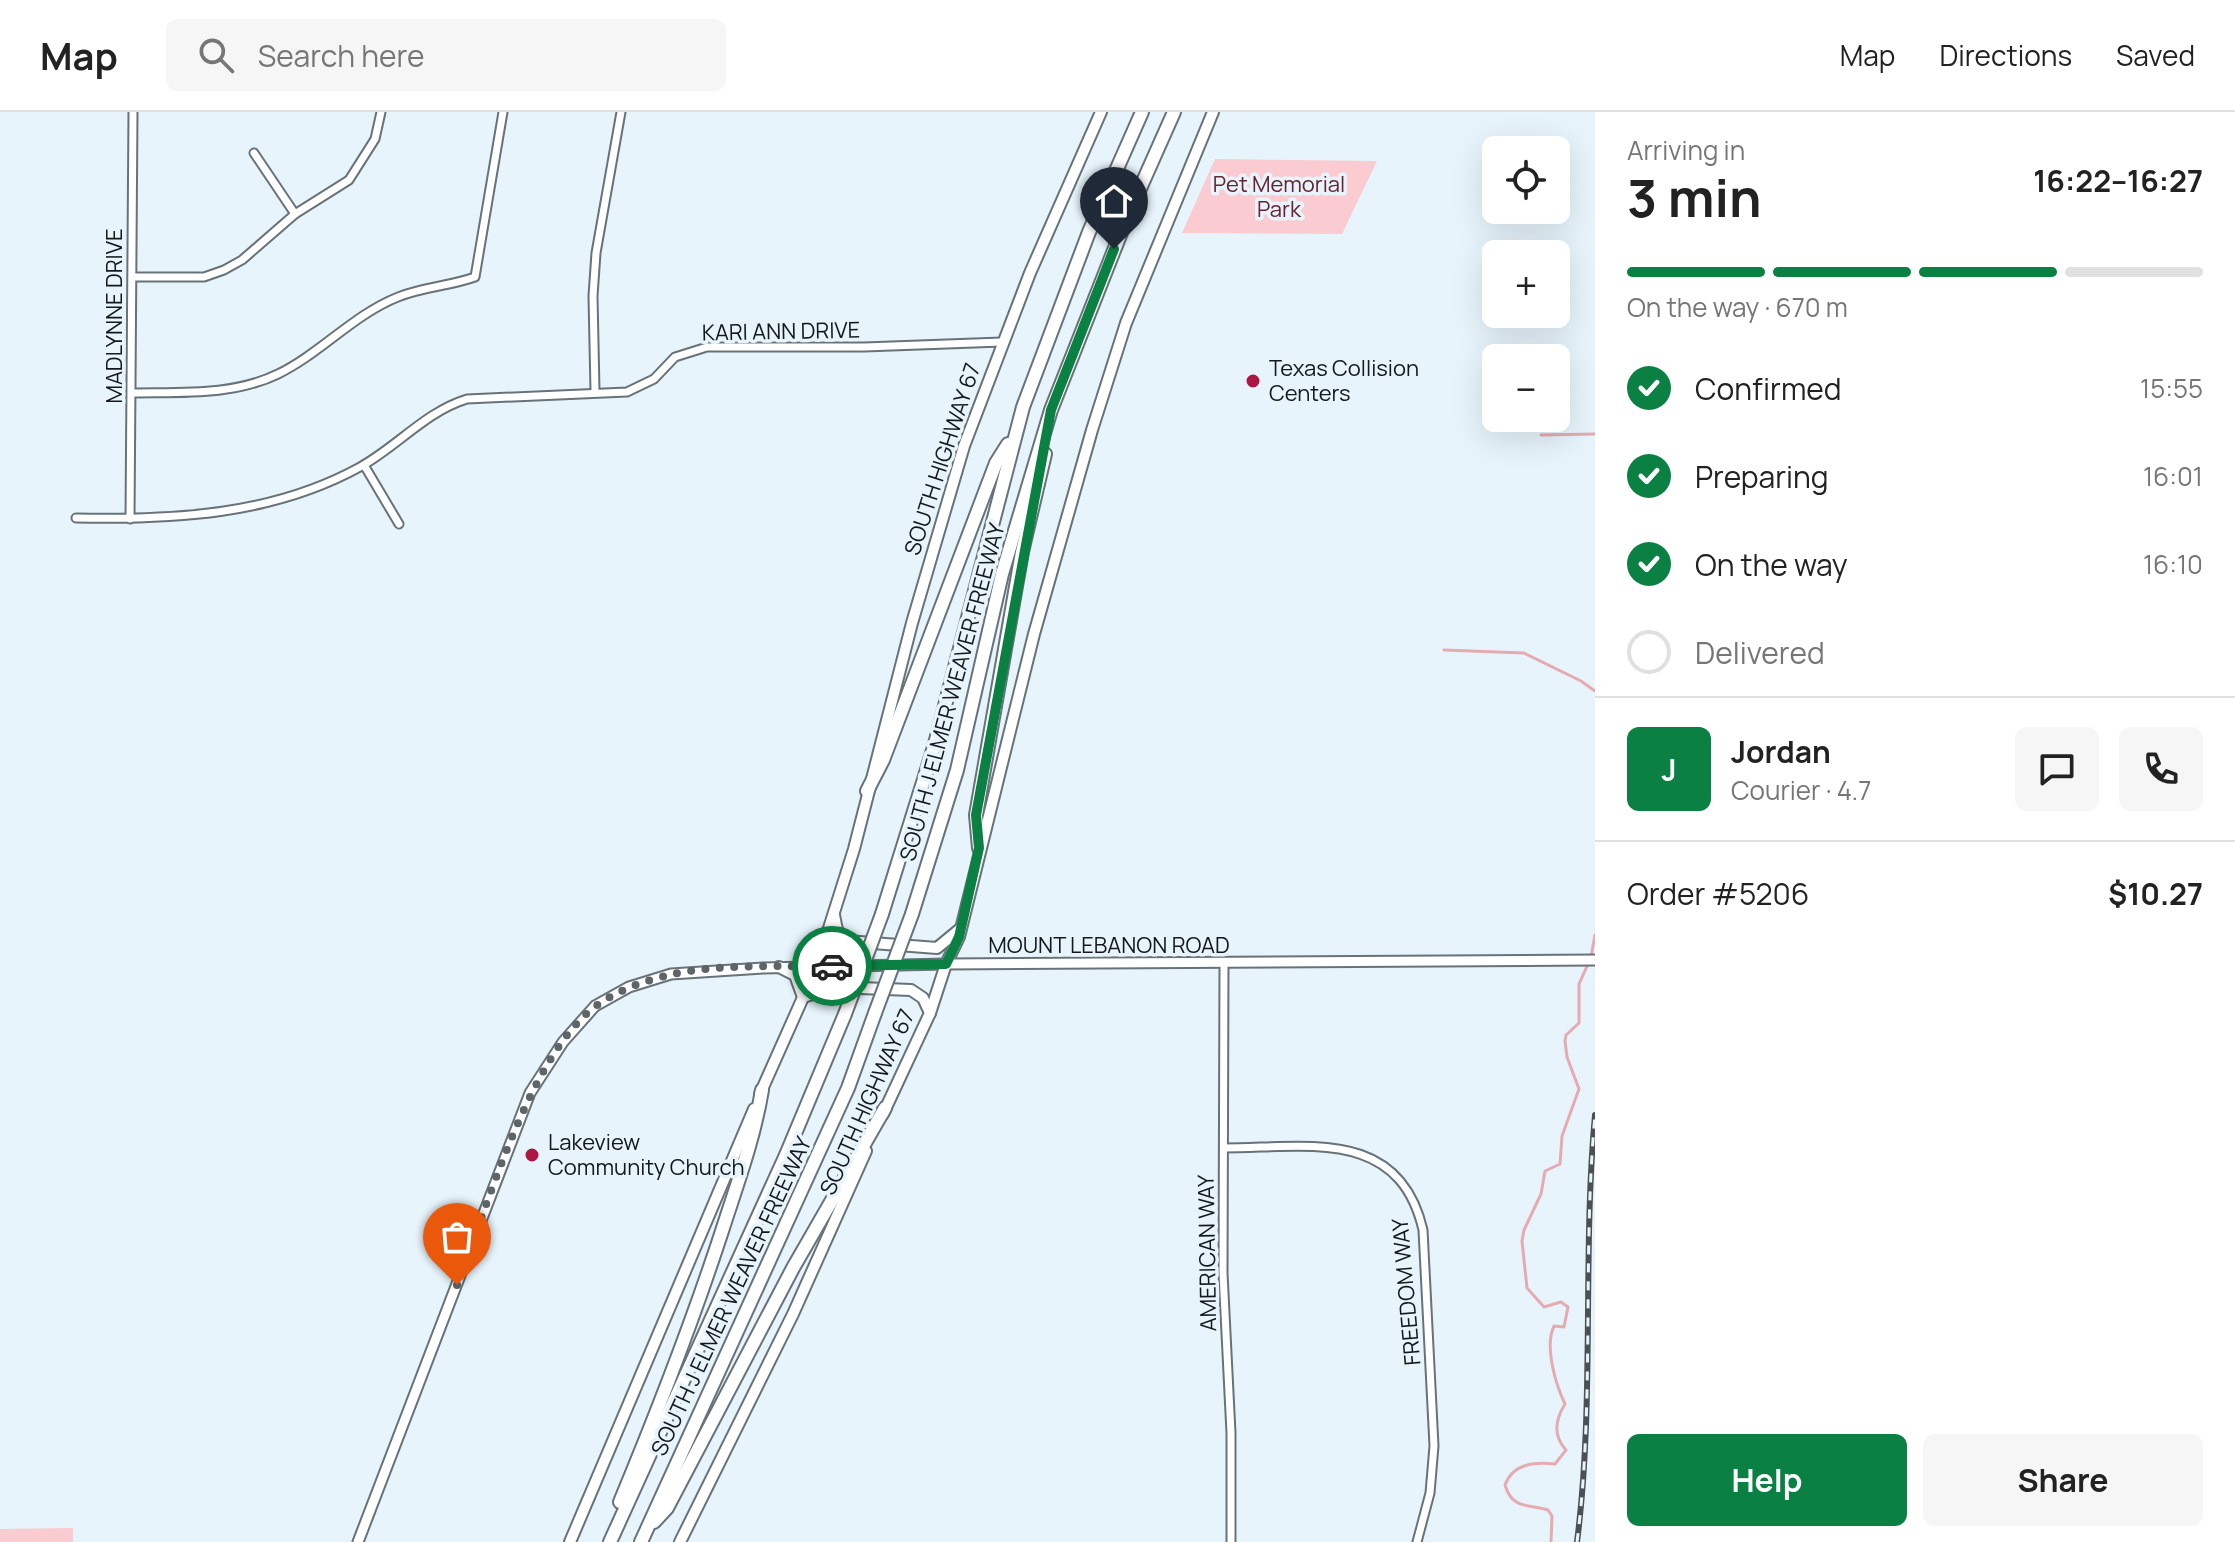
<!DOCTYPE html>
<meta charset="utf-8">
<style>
:root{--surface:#fff;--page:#f6f6f6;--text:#222;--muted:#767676;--line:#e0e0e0;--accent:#0b8043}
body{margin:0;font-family:Manrope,sans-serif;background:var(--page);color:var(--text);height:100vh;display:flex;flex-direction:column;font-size:30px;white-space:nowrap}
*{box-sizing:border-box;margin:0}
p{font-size:26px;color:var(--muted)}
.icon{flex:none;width:44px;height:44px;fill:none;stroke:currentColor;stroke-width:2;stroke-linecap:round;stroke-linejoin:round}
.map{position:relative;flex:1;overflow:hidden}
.sheet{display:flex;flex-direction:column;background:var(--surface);width:640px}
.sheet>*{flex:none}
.fabs{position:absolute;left:1482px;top:24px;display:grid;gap:16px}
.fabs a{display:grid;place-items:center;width:88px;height:88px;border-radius:12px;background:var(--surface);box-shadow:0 8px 32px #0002;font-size:40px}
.pin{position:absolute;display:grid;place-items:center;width:68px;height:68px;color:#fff;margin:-82px -34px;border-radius:50% 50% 50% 0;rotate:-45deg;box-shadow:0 0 8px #0007}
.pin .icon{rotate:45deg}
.courier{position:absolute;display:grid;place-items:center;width:80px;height:80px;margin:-40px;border:6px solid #0b8043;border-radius:50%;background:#fff;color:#222;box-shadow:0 2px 10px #0007}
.headline em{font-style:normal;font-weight:700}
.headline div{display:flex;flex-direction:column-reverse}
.headline{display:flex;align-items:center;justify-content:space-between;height:136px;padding:0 32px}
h1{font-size:52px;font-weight:700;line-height:60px}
.bar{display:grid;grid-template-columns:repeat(4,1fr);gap:12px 8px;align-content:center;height:96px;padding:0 32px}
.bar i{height:10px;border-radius:6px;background:var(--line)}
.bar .current{background:var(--accent)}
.bar p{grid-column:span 4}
.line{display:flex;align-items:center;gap:20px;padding:0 32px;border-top:2px solid var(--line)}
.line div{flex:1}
.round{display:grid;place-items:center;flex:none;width:84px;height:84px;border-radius:12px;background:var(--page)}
ol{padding:0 32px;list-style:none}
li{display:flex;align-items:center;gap:24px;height:88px}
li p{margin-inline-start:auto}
li .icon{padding:8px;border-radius:50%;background:var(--accent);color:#fff;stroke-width:4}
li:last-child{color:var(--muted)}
li i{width:44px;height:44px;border:4px solid var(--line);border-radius:50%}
.button{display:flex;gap:16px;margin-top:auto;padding:16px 32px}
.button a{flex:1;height:92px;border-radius:12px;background:var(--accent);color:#fff;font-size:32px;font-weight:700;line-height:92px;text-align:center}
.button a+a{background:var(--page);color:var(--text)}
header{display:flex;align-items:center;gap:48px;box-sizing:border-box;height:112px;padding:0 40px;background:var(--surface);border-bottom:2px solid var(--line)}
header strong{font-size:38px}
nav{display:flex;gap:44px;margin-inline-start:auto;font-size:28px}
.search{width:560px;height:72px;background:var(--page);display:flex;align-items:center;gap:20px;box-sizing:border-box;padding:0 28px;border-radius:12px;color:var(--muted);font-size:30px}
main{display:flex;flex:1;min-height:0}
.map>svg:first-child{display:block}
.green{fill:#facbd0}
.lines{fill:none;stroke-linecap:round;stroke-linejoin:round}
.stream{stroke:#e6abb1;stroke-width:3}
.minor-casing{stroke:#677279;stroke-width:11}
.tertiary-casing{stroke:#677279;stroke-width:13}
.secondary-casing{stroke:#677279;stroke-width:14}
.motorway-casing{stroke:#677279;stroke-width:16}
.minor{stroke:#fff;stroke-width:7}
.tertiary{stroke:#fff;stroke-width:9}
.secondary{stroke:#fff;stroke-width:10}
.motorway{stroke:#fff;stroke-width:12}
.rail-casing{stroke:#4a5054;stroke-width:6}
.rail{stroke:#e7f4fb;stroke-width:3;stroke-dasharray:9;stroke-linecap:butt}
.motorway-bridge-casing{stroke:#677279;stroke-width:16;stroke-linecap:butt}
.motorway-bridge{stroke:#fff;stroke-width:12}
.done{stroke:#5e6569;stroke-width:8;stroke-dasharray:0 14.4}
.route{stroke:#0b8043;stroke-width:10}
.poi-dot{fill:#ab1643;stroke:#e7f4fb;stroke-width:3}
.labels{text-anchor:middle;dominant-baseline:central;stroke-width:7;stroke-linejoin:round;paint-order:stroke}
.park-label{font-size:22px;fill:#682230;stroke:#e7f4fb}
.street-label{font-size:22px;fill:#14181b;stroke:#e7f4fb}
.poi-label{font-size:22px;fill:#14181b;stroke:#e7f4fb;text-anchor:start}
</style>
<header>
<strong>Map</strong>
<div class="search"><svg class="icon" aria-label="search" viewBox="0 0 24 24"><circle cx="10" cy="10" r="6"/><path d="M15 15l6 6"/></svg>Search here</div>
<nav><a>Map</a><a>Directions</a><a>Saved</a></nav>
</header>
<main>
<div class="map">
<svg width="1595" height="1430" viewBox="0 0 1595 1430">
<rect width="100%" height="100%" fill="#e7f4fb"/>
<!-- green -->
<g class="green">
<path d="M 1215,47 L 1377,49 L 1342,122 L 1182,121 Z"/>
<path d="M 73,1416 L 73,1430 L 0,1430 L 0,1417 Z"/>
</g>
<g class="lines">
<!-- stream -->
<g class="stream">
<path d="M 1541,323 L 1595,322"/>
<path d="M 1444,538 L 1524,541 L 1581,569 L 1595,579"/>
<path d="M 1591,845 L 1595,823"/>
<path d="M 1551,1430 L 1552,1404 L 1548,1398 C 1530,1392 1512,1398 1505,1373 C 1513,1351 1535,1350 1555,1352 L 1566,1338 C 1553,1324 1555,1308 1565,1292 C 1556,1273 1544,1235 1554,1214 L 1564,1215 L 1568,1195 L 1561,1190 L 1544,1195 L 1527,1176 L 1522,1129 L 1524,1118 L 1541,1082 L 1545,1059 L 1560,1052 L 1562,1024 L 1579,977 L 1567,945 L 1565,929 L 1566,923 L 1579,911 L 1579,872 L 1588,852"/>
</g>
<!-- minor casing -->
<g class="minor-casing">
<g id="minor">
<path d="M 254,41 L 295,102"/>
<path d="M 133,165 L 204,165 L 224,158 L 242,148 L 295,102 L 349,68 L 375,27 L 381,0"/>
<path d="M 595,279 L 593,184 L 596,141 L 621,0"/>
<path d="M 132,281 C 181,280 233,284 278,262 C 321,241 353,203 398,185 C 423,175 450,174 475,165 L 503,0"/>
<path d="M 364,353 L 399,412"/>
<path d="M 76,406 C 174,408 273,403 360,355 C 398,334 425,300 467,287 L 627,280 L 654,267 L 675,245 L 707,235 L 864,235 L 1002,230"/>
<path d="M 130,407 L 133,0"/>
<path d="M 1224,851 L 1223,1161 L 1231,1321 L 1231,1430"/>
<path d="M 1224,1036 C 1307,1036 1399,1015 1423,1118 L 1434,1334 L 1430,1381 L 1417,1430"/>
</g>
</g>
<!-- tertiary casing -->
<g class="tertiary-casing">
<path id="tertiary" d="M 358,1430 L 530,981 L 563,930 L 595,894 L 629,875 L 671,862 L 763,856 L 946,852 L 1595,848"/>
</g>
<!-- secondary casing -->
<g class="secondary-casing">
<g id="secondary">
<path d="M 834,803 L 837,818 L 847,829 L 937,836 L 960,817"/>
<path d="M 779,855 L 795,863 L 803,885 L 835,875 L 911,878 L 923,886 L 930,901"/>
<path d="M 760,982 L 817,854 L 854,737 L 912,511 L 964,334 L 1030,161 L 1101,0"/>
<path d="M 883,1002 L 930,901 L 946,852 L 959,825 L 1034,522 L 1092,318 L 1126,211 L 1213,0"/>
<path d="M 570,1430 L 754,997"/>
<path d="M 680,1430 L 793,1202 L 866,1039"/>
</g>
</g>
<!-- motorway casing -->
<g class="motorway-casing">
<g id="motorway">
<path d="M 867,679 L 883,648 L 996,351 L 1008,332"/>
<path d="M 979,736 L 976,703 L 1022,440 L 1045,342"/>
<path d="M 882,802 L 935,632 L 1023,295 L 1089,120 L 1142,0"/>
<path d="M 912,802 L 957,658 L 1002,462 L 1051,298 L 1126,108 L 1174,0"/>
<path d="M 620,1390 C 657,1301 692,1211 722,1119 C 737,1072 754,1027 762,978"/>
<path d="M 654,1410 L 667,1396 L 793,1156 L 885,996"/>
<path d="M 610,1430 L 786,1043 L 845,902"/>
<path d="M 641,1430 L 848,976 L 875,901"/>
</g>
</g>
<!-- minor -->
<use href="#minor" class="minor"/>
<!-- tertiary -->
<use href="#tertiary" class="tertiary"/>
<!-- secondary -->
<use href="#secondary" class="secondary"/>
<!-- motorway -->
<use href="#motorway" class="motorway"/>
<!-- rail casing -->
<g class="rail-casing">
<path id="rail" d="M 1577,1430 C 1595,1290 1582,1144 1595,1003"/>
</g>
<!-- rail -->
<use href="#rail" class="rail"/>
<!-- motorway-bridge casing -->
<g class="motorway-bridge-casing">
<g id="motorway-bridge">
<path d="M 875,901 L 912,802"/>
<path d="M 845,902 L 882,802"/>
</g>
</g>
<!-- motorway-bridge -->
<use href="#motorway-bridge" class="motorway-bridge"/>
</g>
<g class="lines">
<!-- done -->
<path class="done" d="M 457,1173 C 487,1096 530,942 596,894 C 618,878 644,869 669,863 C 718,851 781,855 832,854"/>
<!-- route -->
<path class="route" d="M 832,854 L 946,852 L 959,825 L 979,736 L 976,703 L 1051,298 L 1114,137"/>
</g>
<!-- markers -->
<g class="poi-dot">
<circle cx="1253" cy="269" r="8"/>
<circle cx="532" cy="1043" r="8"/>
</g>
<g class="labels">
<!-- park labels -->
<g class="park-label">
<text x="1279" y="72">Pet Memorial<tspan x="1279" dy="25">Park</tspan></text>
</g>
<!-- street labels -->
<g class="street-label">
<text transform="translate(114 204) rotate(-90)">MADLYNNE DRIVE</text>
<text transform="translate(781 219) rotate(-1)">KARI ANN DRIVE</text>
<text transform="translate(942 347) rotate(-72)">SOUTH HIGHWAY 67</text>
<text transform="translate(952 580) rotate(-75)">SOUTH J ELMER WEAVER FREEWAY</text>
<text x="1109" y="833">MOUNT LEBANON ROAD</text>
<text transform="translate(867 990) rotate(-66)">SOUTH HIGHWAY 67</text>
<text transform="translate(1207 1141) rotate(-91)">AMERICAN WAY</text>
<text transform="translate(1406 1180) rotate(-95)">FREEDOM WAY</text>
<text transform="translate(731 1184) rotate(-65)">SOUTH J ELMER WEAVER FREEWAY</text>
</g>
<!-- poi labels -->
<g class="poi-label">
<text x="1269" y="256">Texas Collision<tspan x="1269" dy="25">Centers</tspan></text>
<text x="548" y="1030">Lakeview<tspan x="548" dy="25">Community Church</tspan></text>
</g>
</g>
</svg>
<div class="fabs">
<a><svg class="icon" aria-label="locate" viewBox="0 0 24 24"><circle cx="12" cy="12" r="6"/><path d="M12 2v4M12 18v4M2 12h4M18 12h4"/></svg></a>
<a>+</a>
<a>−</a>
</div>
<div class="pin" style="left:457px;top:1173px;background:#ea580c"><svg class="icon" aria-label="bag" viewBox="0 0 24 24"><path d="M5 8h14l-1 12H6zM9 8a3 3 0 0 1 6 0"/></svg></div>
<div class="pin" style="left:1114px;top:137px;background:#1f2937"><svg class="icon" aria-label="home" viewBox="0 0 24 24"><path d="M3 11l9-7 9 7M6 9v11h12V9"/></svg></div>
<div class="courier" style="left:832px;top:854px"><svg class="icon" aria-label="car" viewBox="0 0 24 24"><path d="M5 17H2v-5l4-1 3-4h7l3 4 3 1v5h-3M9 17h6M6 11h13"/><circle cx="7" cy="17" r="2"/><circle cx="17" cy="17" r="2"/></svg></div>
</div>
<section class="sheet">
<div class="headline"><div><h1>3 min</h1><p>Arriving in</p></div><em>16:22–16:27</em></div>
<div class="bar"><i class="current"></i><i class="current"></i><i class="current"></i><i></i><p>On the way · 670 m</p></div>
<ol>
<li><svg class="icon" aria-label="check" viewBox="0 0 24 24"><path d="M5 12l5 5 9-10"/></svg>Confirmed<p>15:55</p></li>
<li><svg class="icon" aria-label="check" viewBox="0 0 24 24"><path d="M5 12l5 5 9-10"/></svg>Preparing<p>16:01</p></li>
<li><svg class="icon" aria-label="check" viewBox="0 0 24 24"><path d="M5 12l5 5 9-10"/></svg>On the way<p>16:10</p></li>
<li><i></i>Delivered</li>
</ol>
<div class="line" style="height:144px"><b class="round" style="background:var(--accent);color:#fff">J</b><div><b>Jordan</b><p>Courier · 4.7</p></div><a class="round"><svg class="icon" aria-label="chat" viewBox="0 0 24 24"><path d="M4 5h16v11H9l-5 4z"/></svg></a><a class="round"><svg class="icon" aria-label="phone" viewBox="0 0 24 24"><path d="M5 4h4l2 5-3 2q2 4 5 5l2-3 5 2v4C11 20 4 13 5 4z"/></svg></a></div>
<div class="line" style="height:104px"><div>Order #5206</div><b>$10.27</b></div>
<div class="button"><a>Help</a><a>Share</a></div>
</section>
</main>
